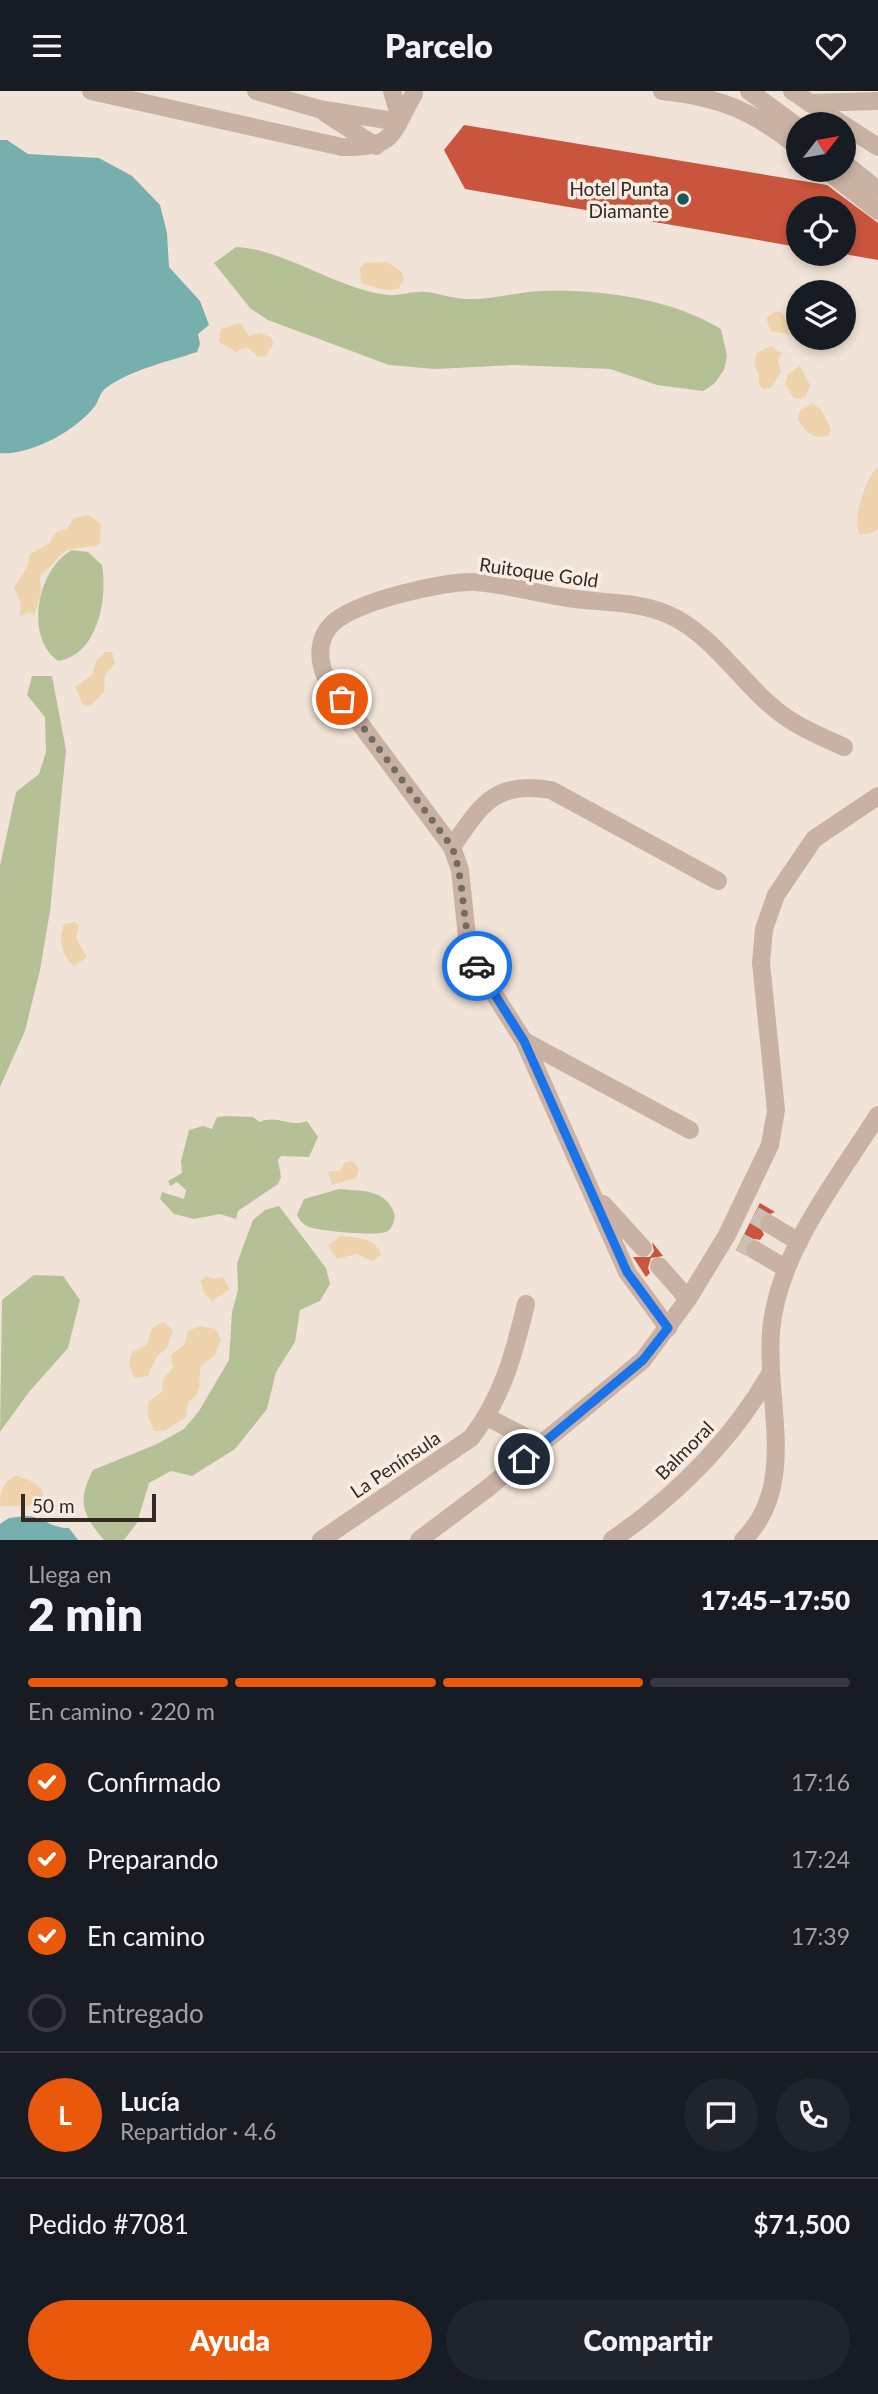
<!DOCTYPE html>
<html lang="es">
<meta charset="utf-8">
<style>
:root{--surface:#171b24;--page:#20242c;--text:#f1f3f6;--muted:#9ea1a6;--line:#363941;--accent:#ea580c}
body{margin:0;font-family:Lato,sans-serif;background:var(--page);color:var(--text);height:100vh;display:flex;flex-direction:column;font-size:26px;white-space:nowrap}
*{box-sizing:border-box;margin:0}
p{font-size:23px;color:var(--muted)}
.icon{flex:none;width:38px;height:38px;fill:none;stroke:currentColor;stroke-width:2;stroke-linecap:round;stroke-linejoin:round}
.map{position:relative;height:1449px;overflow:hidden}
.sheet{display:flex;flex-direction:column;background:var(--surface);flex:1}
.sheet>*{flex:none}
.needle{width:46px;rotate:59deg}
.tools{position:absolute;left:786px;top:21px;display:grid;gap:14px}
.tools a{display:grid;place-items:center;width:70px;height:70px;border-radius:50%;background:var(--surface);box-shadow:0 4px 10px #0003;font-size:35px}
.scale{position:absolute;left:21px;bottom:18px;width:135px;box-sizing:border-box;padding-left:7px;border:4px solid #342925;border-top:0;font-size:19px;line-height:24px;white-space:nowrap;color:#342925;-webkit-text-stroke:5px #f9eee3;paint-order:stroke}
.pin{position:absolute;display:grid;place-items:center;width:60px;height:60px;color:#fff;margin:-30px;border:4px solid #fff;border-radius:50%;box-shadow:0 2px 7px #0007}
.courier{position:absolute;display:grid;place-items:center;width:70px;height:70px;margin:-35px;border:5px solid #1a73e8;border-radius:50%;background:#fff;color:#222;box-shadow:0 2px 9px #0007}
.overview em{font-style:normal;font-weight:800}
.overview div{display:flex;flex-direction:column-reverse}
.overview{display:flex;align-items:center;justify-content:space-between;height:119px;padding:0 28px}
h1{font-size:46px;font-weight:800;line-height:52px}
.bar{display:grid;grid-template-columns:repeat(4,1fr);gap:10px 7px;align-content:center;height:84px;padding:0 28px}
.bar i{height:9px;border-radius:5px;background:var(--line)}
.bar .selected{background:var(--accent)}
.bar p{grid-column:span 4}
.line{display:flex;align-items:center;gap:18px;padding:0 28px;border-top:2px solid var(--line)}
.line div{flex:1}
.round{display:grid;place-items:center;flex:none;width:74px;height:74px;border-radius:37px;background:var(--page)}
ol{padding:0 28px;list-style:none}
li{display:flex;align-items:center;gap:21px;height:77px}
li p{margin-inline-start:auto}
li .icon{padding:7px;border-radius:50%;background:var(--accent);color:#fff;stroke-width:4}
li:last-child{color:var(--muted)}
li i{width:38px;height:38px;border:4px solid var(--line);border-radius:50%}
.primary-button{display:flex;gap:14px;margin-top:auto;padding:14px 28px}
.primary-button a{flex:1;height:80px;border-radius:42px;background:var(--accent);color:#fff;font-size:28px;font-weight:800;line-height:80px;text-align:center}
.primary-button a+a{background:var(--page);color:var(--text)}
header{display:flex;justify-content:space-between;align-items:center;height:91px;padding:0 28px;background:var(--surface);font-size:32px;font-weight:800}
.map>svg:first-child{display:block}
.green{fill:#b6c097}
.sand{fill:#eed3ac}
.water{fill:#76afad}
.building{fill:#c9553e}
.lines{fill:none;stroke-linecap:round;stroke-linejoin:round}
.minor-tunnel{stroke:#cbbeb3;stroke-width:18;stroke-dasharray:18 9;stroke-linecap:butt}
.minor{stroke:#c9b2a3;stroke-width:18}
.done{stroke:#766a63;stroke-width:7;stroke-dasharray:0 12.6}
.route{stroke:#1a73e8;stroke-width:9}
.poi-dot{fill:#1a5656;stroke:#f9eee3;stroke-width:2.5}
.labels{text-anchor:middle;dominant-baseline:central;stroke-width:7;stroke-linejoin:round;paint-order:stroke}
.poi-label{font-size:19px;fill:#342925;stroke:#f9eee3;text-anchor:end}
.street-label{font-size:19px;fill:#342925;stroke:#f9eee3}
</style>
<header><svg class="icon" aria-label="menu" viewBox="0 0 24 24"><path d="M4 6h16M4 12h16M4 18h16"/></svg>Parcelo<svg class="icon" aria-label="heart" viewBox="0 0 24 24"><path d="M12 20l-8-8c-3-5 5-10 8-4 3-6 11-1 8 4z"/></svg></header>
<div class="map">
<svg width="878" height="1449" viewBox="0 0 878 1449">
<rect width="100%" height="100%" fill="#f1e3d7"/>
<!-- green -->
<g class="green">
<path d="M 236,156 C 284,158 339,199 388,204 C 400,205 412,200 425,201 C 439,202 453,208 467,208 C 491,209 516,201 541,200 C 600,198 670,207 721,238 L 727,265 L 724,279 L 714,293 L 703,300 L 657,294 L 610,278 L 513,274 L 435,278 L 389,274 L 268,229 L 250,217 L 214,172 Z"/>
<path d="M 72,459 L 88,461 L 102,474 C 108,509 97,564 58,570 C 24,546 37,478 72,459 Z"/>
<path d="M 32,585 L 52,585 L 66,659 L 50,820 L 40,879 L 25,940 L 0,996 L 0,775 L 16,701 L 39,683 L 46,661 L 45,626 L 27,604 Z"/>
<path d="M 227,1025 L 253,1026 L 260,1031 C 277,1023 291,1037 307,1030 L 318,1046 L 309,1066 L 281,1065 L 278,1069 L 281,1086 L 278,1093 L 238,1120 L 236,1128 L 220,1123 L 194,1128 L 174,1123 L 160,1108 L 162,1101 L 184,1108 L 186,1099 L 177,1091 L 170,1095 L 168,1090 L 182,1082 L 181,1070 L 189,1039 L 203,1035 L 212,1038 L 217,1026 Z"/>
<path d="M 339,1098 C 362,1100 388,1098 395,1125 C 394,1130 393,1136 388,1140 C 379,1146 319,1140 309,1136 C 303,1133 300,1130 297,1124 L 304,1108 Z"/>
<path d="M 279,1115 L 326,1177 L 330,1193 L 320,1210 L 300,1219 L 295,1251 L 276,1281 L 267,1318 L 235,1358 L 192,1385 L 171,1380 L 149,1392 L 137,1432 L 124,1449 L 104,1449 C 82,1423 77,1410 93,1379 L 157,1353 L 184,1338 L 199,1320 L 229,1269 L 232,1221 L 238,1199 L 237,1172 L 253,1129 L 265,1119 Z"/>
<path d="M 34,1184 L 63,1185 L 80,1209 L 68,1257 L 29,1301 L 0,1341 L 2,1209 Z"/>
</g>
<!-- sand -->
<g class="sand">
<path d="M 387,171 L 402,181 L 404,188 L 398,198 L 385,199 L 361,192 L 360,177 L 365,172 Z"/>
<path d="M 775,221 L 781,221 L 786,228 L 793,226 L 798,231 L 798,245 L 771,240 L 766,227 Z"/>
<path d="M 240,232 L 249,245 L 260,242 L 270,246 L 274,252 L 266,265 L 258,266 L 247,256 L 236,261 L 219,251 L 221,238 Z"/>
<path d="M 771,255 L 782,262 L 778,269 L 781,281 L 771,297 L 764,298 L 759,294 L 759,285 L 754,273 L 757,262 Z"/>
<path d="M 800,275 L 810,294 L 806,305 L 800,308 L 794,307 L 785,293 L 788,283 Z"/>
<path d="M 812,313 L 821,318 L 831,338 L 829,344 C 816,350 806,342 798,329 L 800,319 Z"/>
<path d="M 878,376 L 878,437 L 874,441 L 860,444 C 851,429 866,386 878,376 Z"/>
<path d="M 89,424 L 101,433 L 100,452 L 97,455 C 52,459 71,459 40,485 L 41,502 L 34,525 L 30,521 L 20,525 L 21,512 L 14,496 L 27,477 L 30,463 L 50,452 L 55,442 L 68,437 L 73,427 Z"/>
<path d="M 105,561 L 112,561 L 115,573 L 105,583 L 104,601 L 90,615 L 83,614 L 75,596 L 92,584 L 96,570 Z"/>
<path d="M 74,831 L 79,834 L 76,847 L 87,866 L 74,875 C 61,864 58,849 64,833 Z"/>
<path d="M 353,1070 L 359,1078 L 356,1087 L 332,1094 L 328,1081 L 341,1079 L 344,1072 Z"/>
<path d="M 340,1145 C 355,1146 377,1147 381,1164 L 372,1170 L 356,1163 L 337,1168 L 328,1154 Z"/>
<path d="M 206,1185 L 214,1188 L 223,1186 L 230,1198 L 212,1210 L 204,1202 L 201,1190 Z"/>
<path d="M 164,1231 L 173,1239 L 167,1257 L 157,1265 L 148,1285 L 134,1287 L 129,1273 L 132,1261 L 147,1254 L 152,1237 Z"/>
<path d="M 200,1235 L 216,1238 L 221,1249 L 215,1264 L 201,1275 C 197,1291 205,1301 188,1311 L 186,1326 L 164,1340 L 154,1340 L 148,1326 L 148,1311 L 162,1301 L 163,1288 L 173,1277 L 171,1264 L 184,1254 L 188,1240 Z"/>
<path d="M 16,1385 C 29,1388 44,1394 44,1409 L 38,1415 L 0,1415 C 0,1403 2,1390 16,1385 Z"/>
</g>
<!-- water -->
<g class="water">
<path d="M 0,49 L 7,49 L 28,63 L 99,67 L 132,85 L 160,114 L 167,142 L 169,176 L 200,210 L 209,234 L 198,243 L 200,253 L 197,261 C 167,271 132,278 106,297 C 100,301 99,309 95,315 C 77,339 30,365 0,362 Z"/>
<path d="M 27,1425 C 44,1426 52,1438 69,1437 L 78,1449 L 0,1449 L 0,1433 L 9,1427 Z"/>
</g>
<!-- building -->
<g class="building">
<path d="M 464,34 L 827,94 L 878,132 L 878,169 L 844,163 L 844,117 L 798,117 L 798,156 L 465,98 L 444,59 Z"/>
<path d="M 760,1112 L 775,1121 L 760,1127 L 758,1133 L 764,1143 L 760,1149 L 755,1148 L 746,1153 L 745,1164 L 736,1159 Z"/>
<path d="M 652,1151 L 663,1165 L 651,1167 L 648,1177 L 650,1182 L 646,1186 L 633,1166 L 650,1166 L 654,1160 Z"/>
</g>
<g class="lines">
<!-- minor-tunnel -->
<g class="minor-tunnel">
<path d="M 754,1124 L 769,1133"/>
<path d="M 740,1151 L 755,1159"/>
</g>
<!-- minor -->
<g class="minor">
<path d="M 91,0 L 342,56 C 396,57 390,44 414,3"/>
<path d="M 256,0 L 319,18 L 399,31"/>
<path d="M 392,0 L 400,27"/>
<path d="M 662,0 C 720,6 753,20 798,56"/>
<path d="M 749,0 L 798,36"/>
<path d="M 792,0 L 842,33"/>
<path d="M 809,12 L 878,10"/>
<path d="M 325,22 L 376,55"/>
<path d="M 844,34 L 878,56"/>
<path d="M 844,72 L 878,99"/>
<path d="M 826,79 L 878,120"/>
<path d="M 452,756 C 481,714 495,689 551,699 L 718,790"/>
<path d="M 524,950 L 690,1039"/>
<path d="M 603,1113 L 643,1157"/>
<path d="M 769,1133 L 799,1151"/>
<path d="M 755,1159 L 785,1177"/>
<path d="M 659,1175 L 688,1208"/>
<path d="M 668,1237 L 627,1181 L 524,950 L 480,881 L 468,855 L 460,779 L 452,756 L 326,587 C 318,568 317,548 332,533 C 354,511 442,490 473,491 C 504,492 537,503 568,507 C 600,512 637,510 667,523 C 716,544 744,598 787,627 C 804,639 825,647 844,656"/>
<path d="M 487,1326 L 541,1354"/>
<path d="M 321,1449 L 471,1347 C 503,1306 514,1262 526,1213"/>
<path d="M 419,1449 L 488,1397 L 643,1269 L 688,1208 L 727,1144 L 770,1054 L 776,1019 L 761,872 L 764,838 L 776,804 L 814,748 L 878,705"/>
<path d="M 612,1449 C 676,1405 731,1350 770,1283"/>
<path d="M 743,1449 C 799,1395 765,1309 771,1241 C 777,1162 837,1089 878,1024"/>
</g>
</g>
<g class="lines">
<!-- done -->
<path class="done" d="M 342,608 L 452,756 C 467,796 460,837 477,875"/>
<!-- route -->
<path class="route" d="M 477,875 L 524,950 L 627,1181 L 668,1237 L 643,1269 L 524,1368"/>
</g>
<!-- markers -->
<circle class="poi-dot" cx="683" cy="108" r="7"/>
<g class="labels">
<!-- poi labels -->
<g class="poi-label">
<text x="669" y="97">Hotel Punta<tspan x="669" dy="22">Diamante</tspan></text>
</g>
<!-- street labels -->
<g class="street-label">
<text transform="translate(539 481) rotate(8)">Ruitoque Gold</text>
<text transform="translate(684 1359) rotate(-45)">Balmoral</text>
<text transform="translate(395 1373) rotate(-34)">La Península</text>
</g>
</g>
</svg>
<div class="tools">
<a><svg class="needle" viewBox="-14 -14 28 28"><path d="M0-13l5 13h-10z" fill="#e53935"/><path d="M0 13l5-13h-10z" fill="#9ea1a6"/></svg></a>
<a><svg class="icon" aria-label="locate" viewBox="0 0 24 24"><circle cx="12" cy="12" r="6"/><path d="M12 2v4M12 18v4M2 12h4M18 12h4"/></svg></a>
<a><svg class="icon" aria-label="layers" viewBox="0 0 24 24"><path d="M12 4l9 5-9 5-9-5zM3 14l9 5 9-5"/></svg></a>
</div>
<div class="scale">50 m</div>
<div class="pin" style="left:342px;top:608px;background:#ea580c"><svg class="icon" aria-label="bag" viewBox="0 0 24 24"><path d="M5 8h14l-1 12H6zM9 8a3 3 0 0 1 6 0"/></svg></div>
<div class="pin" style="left:524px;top:1368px;background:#1f2937"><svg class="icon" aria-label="home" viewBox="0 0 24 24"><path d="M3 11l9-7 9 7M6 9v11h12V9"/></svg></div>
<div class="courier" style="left:477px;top:875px"><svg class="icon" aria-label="car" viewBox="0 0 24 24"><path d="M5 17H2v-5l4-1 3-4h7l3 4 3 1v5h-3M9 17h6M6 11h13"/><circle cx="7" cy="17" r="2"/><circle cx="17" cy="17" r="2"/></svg></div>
</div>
<section class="sheet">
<div class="overview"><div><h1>2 min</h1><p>Llega en</p></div><em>17:45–17:50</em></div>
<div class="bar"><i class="selected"></i><i class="selected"></i><i class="selected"></i><i></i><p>En camino · 220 m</p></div>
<ol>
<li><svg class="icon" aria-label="check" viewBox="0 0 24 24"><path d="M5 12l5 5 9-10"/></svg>Confirmado<p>17:16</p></li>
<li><svg class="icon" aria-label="check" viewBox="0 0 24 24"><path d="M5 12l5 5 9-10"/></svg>Preparando<p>17:24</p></li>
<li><svg class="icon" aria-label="check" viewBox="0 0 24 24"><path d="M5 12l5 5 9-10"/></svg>En camino<p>17:39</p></li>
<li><i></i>Entregado</li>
</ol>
<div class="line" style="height:126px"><b class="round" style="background:var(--accent);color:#fff">L</b><div><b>Lucía</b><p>Repartidor · 4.6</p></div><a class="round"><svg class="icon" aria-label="chat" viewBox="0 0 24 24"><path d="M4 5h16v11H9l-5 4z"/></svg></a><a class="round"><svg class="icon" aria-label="phone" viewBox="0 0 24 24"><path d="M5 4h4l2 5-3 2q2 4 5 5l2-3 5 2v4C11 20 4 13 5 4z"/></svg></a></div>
<div class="line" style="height:91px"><div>Pedido #7081</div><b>$71,500</b></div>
<div class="primary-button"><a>Ayuda</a><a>Compartir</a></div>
</section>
